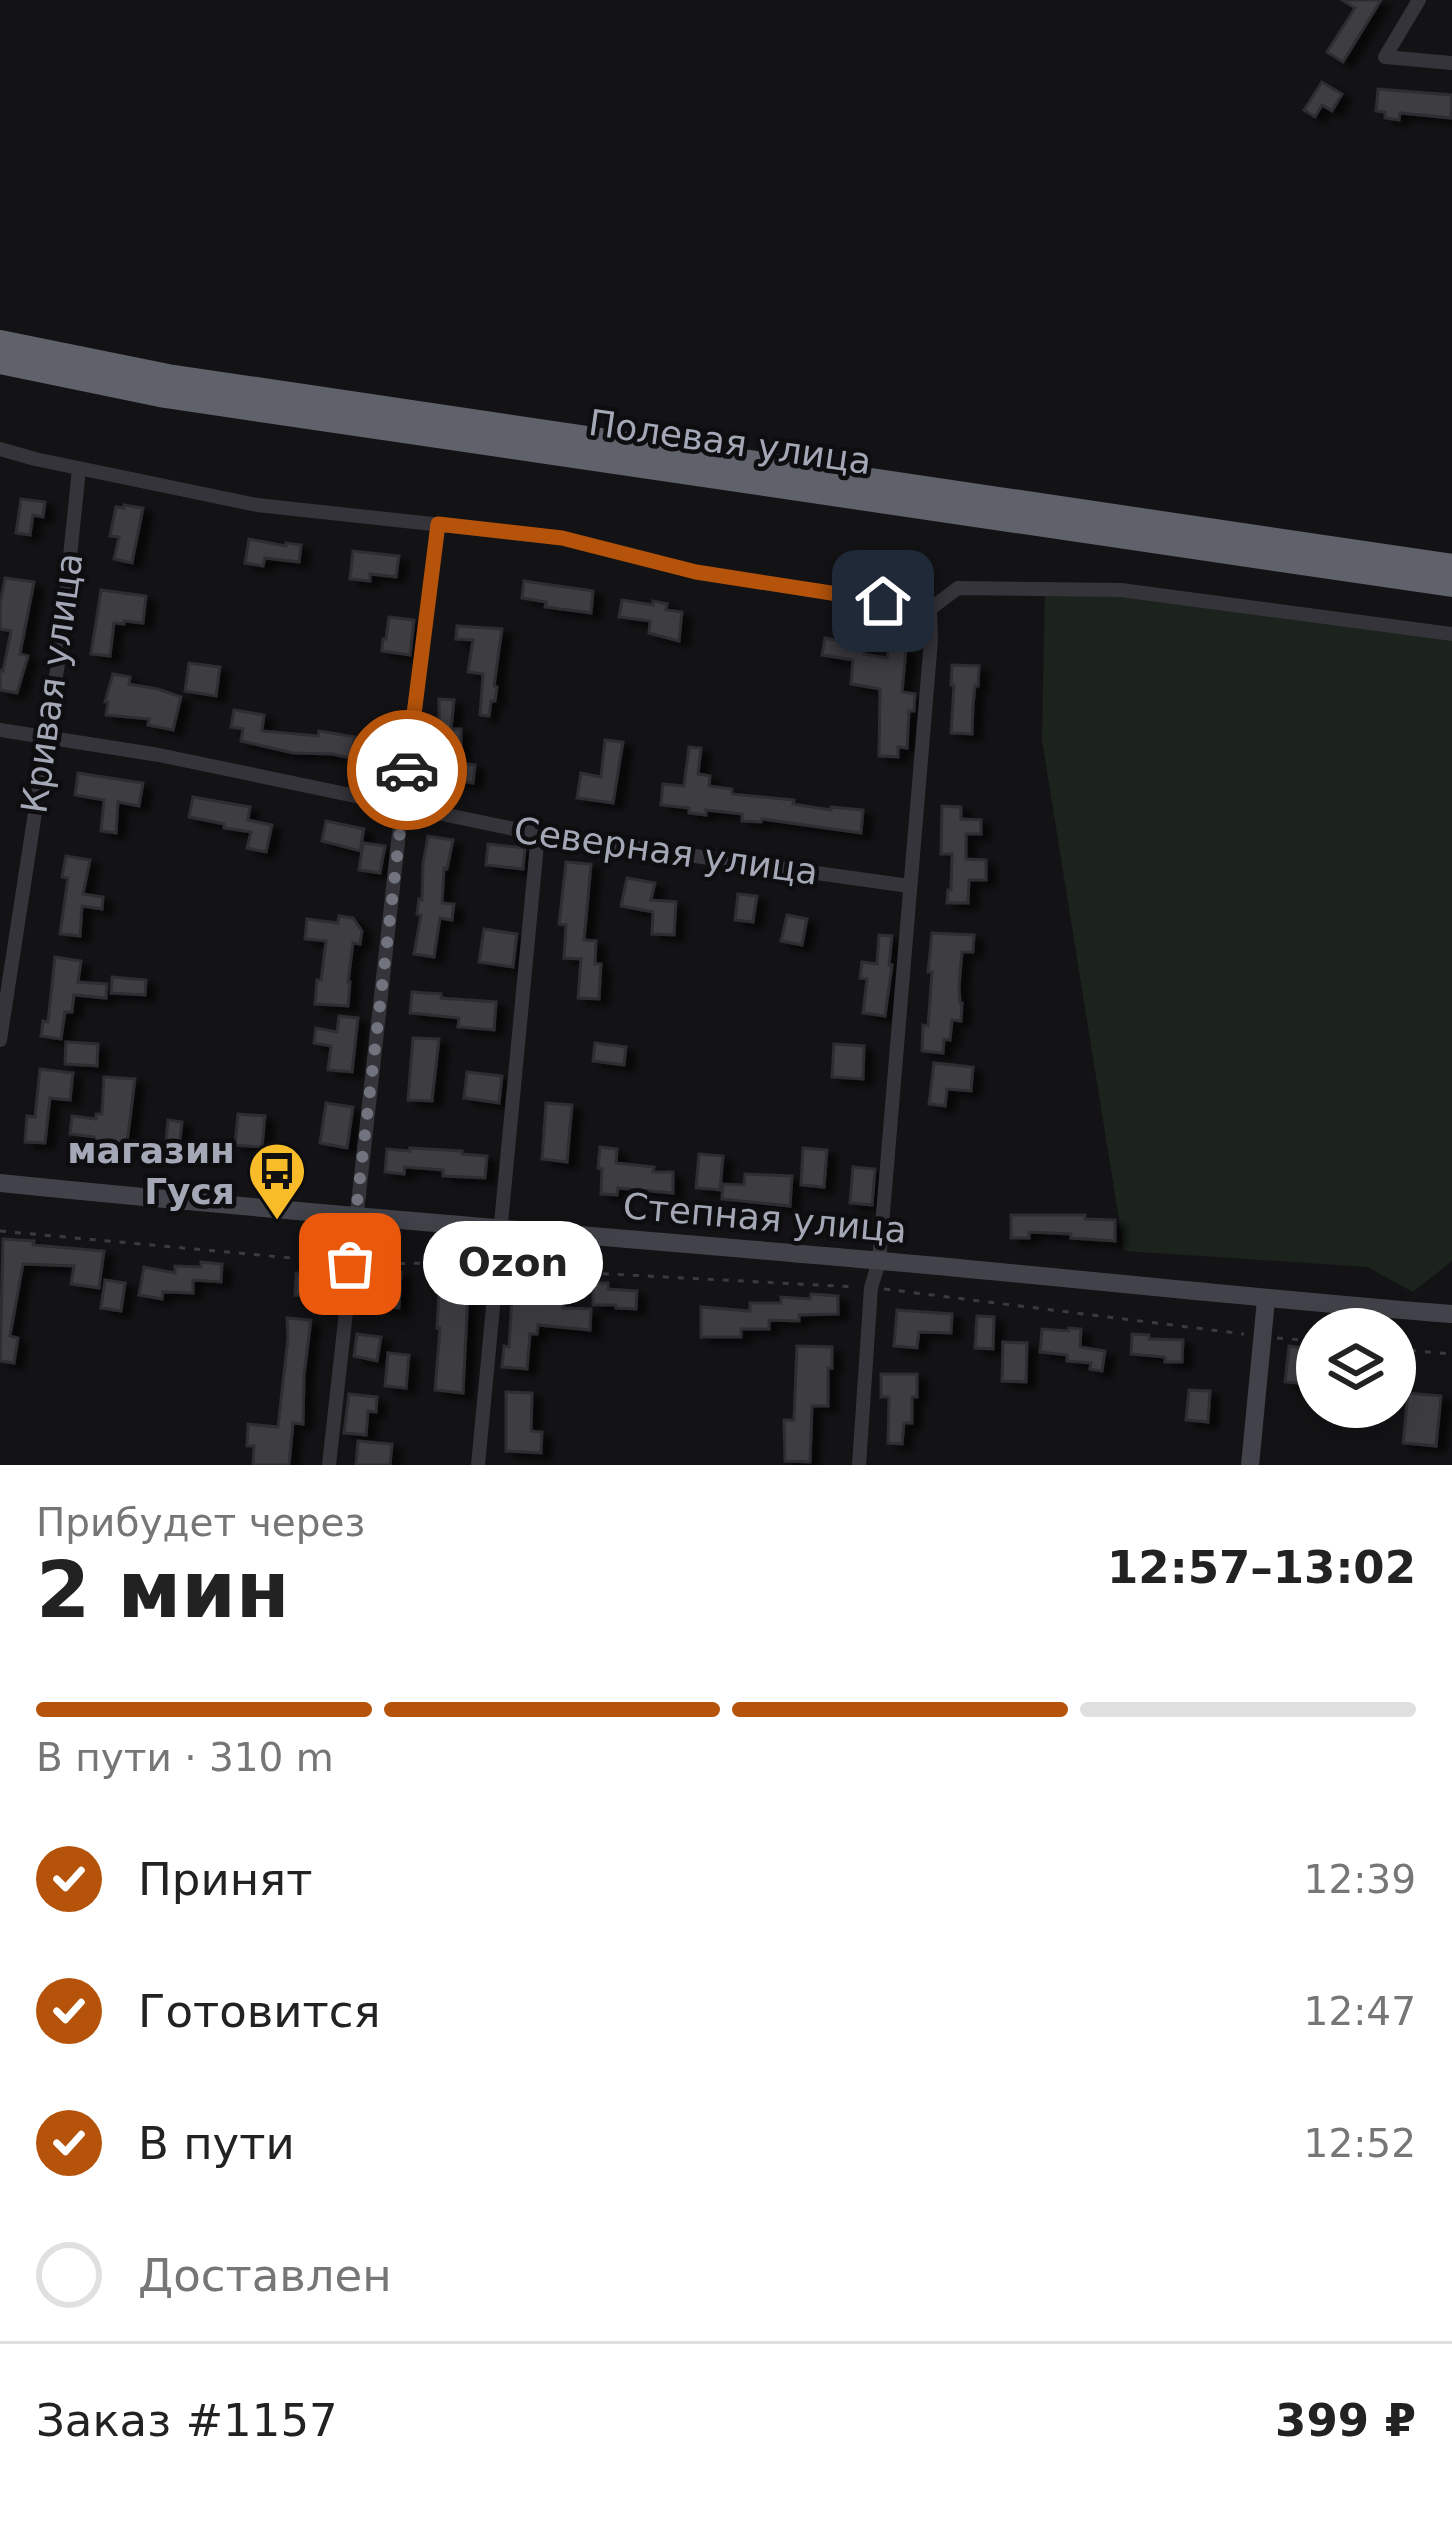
<!DOCTYPE html>
<html lang="ru">
<meta charset="utf-8">
<style>
:root{--surface:#fff;--page:#f6f6f6;--text:#222;--muted:#767676;--line:#e0e0e0;--accent:#b45309}
body{margin:0;font-family:"DejaVu Sans",sans-serif;background:var(--page);color:var(--text);height:100vh;display:flex;flex-direction:column;font-size:45px;white-space:nowrap}
*{box-sizing:border-box;margin:0}
p{font-size:39px;color:var(--muted)}
.icon{flex:none;width:66px;height:66px;fill:none;stroke:currentColor;stroke-width:2;stroke-linecap:round;stroke-linejoin:round}
.map{position:relative;height:1465px;overflow:hidden}
.panel{display:flex;flex-direction:column;background:var(--surface);flex:1}
.panel>*{flex:none}
.tools{position:absolute;left:1296px;top:1308px;display:grid;gap:24px}
.tools a{display:grid;place-items:center;width:120px;height:120px;border-radius:50%;background:var(--surface);box-shadow:0 12px 48px #0002;font-size:60px}
.pin{position:absolute;display:grid;place-items:center;width:102px;height:102px;color:#fff;margin:-51px;border-radius:24px;box-shadow:0 6px 18px #0006}
.courier{position:absolute;display:grid;place-items:center;width:120px;height:120px;margin:-60px;border:9px solid #b45309;border-radius:50%;background:#fff;color:#222;box-shadow:0 3px 15px #0007}
.bubble{position:absolute;height:84px;border-radius:42px;background:var(--surface);box-shadow:0 12px 48px #0002;font-size:39px;font-weight:700;line-height:84px;text-align:center}
.head em{font-style:normal;font-weight:700}
.head div{display:flex;flex-direction:column-reverse}
.head{display:flex;align-items:center;justify-content:space-between;height:204px;padding:0 36px}
h1{font-size:78px;font-weight:700;line-height:90px}
.bar{display:grid;grid-template-columns:repeat(4,1fr);gap:18px 12px;align-content:center;height:144px;padding:0 36px}
.bar i{height:15px;border-radius:9px;background:var(--line)}
.bar .active{background:var(--accent)}
.bar p{grid-column:span 4}
.line{display:flex;align-items:center;gap:30px;padding:0 36px;border-top:3px solid var(--line)}
.line div{flex:1}
ol{padding:0 36px;list-style:none}
li{display:flex;align-items:center;gap:36px;height:132px}
li p{margin-inline-start:auto}
li .icon{padding:12px;border-radius:50%;background:var(--accent);color:#fff;stroke-width:4}
li:last-child{color:var(--muted)}
li i{width:66px;height:66px;border:6px solid var(--line);border-radius:50%}
.map>svg:first-child{display:block}
.green{fill:#1b231c}
.building{fill:#3d3d42;stroke:#2d2d31;stroke-width:3;filter:url(#shadow)}
.lines{fill:none;stroke-linecap:round;stroke-linejoin:round}
.path{stroke:#3a3b41;stroke-width:3;stroke-dasharray:6 9;stroke-linecap:butt}
.street{stroke:#34343a;stroke-width:14}
.secondary{stroke:#42434a;stroke-width:18}
.highway{stroke:#60626b;stroke-width:24}
.done{stroke:#71747e;stroke-width:12;stroke-dasharray:0 21.6}
.route{stroke:#b45309;stroke-width:15}
.labels{text-anchor:middle;dominant-baseline:central;stroke-width:9;stroke-linejoin:round;paint-order:stroke}
.street-label{font-size:36px;fill:#a4a8b6;stroke:#0e0e10}
.poi-label{font-size:36px;font-weight:bold;fill:#a4a8b6;stroke:#0e0e10;text-anchor:end}
</style>
<div class="map">
<svg width="1452" height="1465" viewBox="0 0 1452 1465">
<defs>
<filter id="shadow"><feDropShadow dx="9" dy="5.5" stdDeviation="3" flood-color="#0009"/></filter>
</defs>
<rect width="100%" height="100%" fill="#131315"/>
<!-- green -->
<path class="green" d="M 1045,582 L 1452,641 L 1452,1261 L 1413,1292 L 1367,1267 L 1124,1251 L 1042,740 Z"/>
<!-- building -->
<g class="building">
<path d="M 1342,0 L 1381,0 L 1343,62 L 1327,52 L 1355,8 Z"/>
<path d="M 1322,82 L 1342,94 L 1332,111 L 1322,105 L 1315,117 L 1304,110 Z"/>
<path d="M 1378,89 L 1452,95 L 1451,118 L 1400,113 L 1399,120 L 1385,118 L 1385,112 L 1376,111 Z"/>
<path d="M 21,499 L 45,502 L 43,517 L 33,515 L 30,535 L 16,533 Z"/>
<path d="M 124,505 L 143,508 L 132,563 L 114,559 L 119,537 L 110,536 L 116,507 L 124,508 Z"/>
<path d="M 249,539 L 286,546 L 286,543 L 301,545 L 299,562 L 265,558 L 263,566 L 245,563 Z"/>
<path d="M 353,551 L 399,556 L 396,577 L 370,574 L 370,581 L 350,579 Z"/>
<path d="M 5,578 L 34,582 L 20,654 L 28,656 L 17,693 L 0,690 L 0,670 L 3,671 L 11,631 L 0,629 L 0,604 Z"/>
<path d="M 524,581 L 593,591 L 591,613 L 545,607 L 546,602 L 522,598 Z"/>
<path d="M 101,590 L 146,596 L 143,623 L 124,621 L 124,624 L 114,623 L 110,656 L 91,654 Z"/>
<path d="M 622,600 L 653,605 L 653,601 L 667,604 L 666,610 L 682,612 L 679,641 L 649,633 L 650,621 L 619,617 Z"/>
<path d="M 389,617 L 414,620 L 410,655 L 382,651 L 383,639 L 386,639 Z"/>
<path d="M 457,626 L 502,629 L 494,686 L 497,687 L 495,701 L 491,701 L 489,716 L 480,715 L 483,674 L 468,672 L 473,640 L 456,639 Z"/>
<path d="M 825,638 L 865,646 L 864,654 L 887,658 L 889,646 L 906,649 L 902,692 L 915,694 L 914,711 L 909,711 L 907,748 L 898,747 L 898,757 L 879,756 L 880,689 L 851,684 L 853,660 L 822,655 Z"/>
<path d="M 189,663 L 220,667 L 216,696 L 185,691 Z"/>
<path d="M 952,665 L 979,666 L 978,686 L 975,686 L 973,706 L 972,734 L 951,733 L 954,685 L 951,685 Z"/>
<path d="M 113,674 L 130,677 L 129,684 L 158,689 L 181,697 L 173,730 L 148,725 L 149,719 L 106,715 L 108,702 L 105,702 Z"/>
<path d="M 439,699 L 454,700 L 451,729 L 461,729 L 461,763 L 475,765 L 473,783 L 451,780 L 451,784 L 433,782 L 435,768 L 440,768 Z"/>
<path d="M 234,710 L 264,715 L 262,731 L 318,736 L 319,731 L 355,737 L 350,758 L 332,754 L 293,753 L 241,741 L 243,729 L 231,727 Z"/>
<path d="M 605,740 L 623,742 L 613,803 L 577,798 L 581,773 L 601,777 Z"/>
<path d="M 689,747 L 701,748 L 698,774 L 710,776 L 709,786 L 732,789 L 732,794 L 794,800 L 793,804 L 831,810 L 831,807 L 863,810 L 861,833 L 762,819 L 761,822 L 742,821 L 742,814 L 706,810 L 706,815 L 689,813 L 689,808 L 661,805 L 663,784 L 684,786 Z"/>
<path d="M 78,773 L 143,783 L 139,806 L 118,802 L 116,833 L 101,831 L 104,800 L 75,795 Z"/>
<path d="M 193,797 L 250,807 L 248,820 L 272,825 L 266,852 L 247,848 L 251,832 L 224,828 L 224,824 L 189,817 Z"/>
<path d="M 942,806 L 961,807 L 961,819 L 981,820 L 981,834 L 966,834 L 966,859 L 986,860 L 986,880 L 969,880 L 968,903 L 947,903 L 948,890 L 951,890 L 952,854 L 941,854 Z"/>
<path d="M 326,821 L 364,829 L 360,851 L 322,841 Z"/>
<path d="M 428,836 L 453,840 L 447,869 L 444,868 L 442,903 L 454,904 L 452,920 L 440,918 L 434,957 L 414,954 L 421,915 L 417,914 L 419,899 L 422,900 L 423,864 Z"/>
<path d="M 363,843 L 385,846 L 380,873 L 359,870 Z"/>
<path d="M 488,844 L 525,848 L 523,869 L 486,865 Z"/>
<path d="M 66,856 L 90,860 L 83,894 L 103,897 L 102,909 L 82,906 L 80,936 L 60,934 L 68,878 L 62,877 Z"/>
<path d="M 566,862 L 591,864 L 584,940 L 596,941 L 595,964 L 601,964 L 599,999 L 578,998 L 581,959 L 564,958 L 566,925 L 559,924 Z"/>
<path d="M 627,878 L 655,883 L 651,900 L 676,902 L 674,935 L 652,934 L 653,912 L 621,906 Z"/>
<path d="M 738,894 L 757,896 L 753,922 L 735,920 Z"/>
<path d="M 787,915 L 807,919 L 802,945 L 781,941 Z"/>
<path d="M 339,916 L 353,918 L 362,931 L 360,944 L 353,943 L 348,982 L 350,982 L 348,1006 L 315,1004 L 317,980 L 321,980 L 326,941 L 305,939 L 307,919 L 338,923 Z"/>
<path d="M 484,929 L 517,934 L 513,967 L 479,962 Z"/>
<path d="M 932,933 L 974,935 L 973,952 L 962,952 L 959,986 L 960,1003 L 962,1003 L 961,1021 L 952,1020 L 950,1040 L 944,1039 L 943,1053 L 922,1051 L 923,1025 L 928,1026 L 932,972 L 928,972 Z"/>
<path d="M 879,935 L 892,936 L 889,965 L 892,965 L 885,1016 L 863,1013 L 867,979 L 860,978 L 862,962 L 877,964 Z"/>
<path d="M 55,957 L 81,961 L 78,982 L 107,984 L 106,998 L 74,995 L 72,1012 L 65,1012 L 61,1039 L 41,1036 L 43,1021 L 48,1022 Z"/>
<path d="M 112,977 L 146,980 L 145,995 L 111,993 Z"/>
<path d="M 412,992 L 441,994 L 441,998 L 496,1002 L 494,1030 L 458,1027 L 459,1018 L 410,1013 Z"/>
<path d="M 339,1016 L 358,1018 L 352,1072 L 328,1070 L 331,1046 L 314,1043 L 316,1028 L 337,1032 Z"/>
<path d="M 413,1038 L 439,1039 L 432,1101 L 408,1100 Z"/>
<path d="M 66,1042 L 98,1044 L 97,1066 L 65,1064 Z"/>
<path d="M 595,1043 L 626,1047 L 624,1065 L 593,1061 Z"/>
<path d="M 834,1044 L 864,1046 L 863,1079 L 832,1077 Z"/>
<path d="M 934,1063 L 973,1067 L 971,1091 L 947,1089 L 945,1106 L 929,1104 Z"/>
<path d="M 40,1069 L 73,1073 L 70,1100 L 50,1098 L 45,1143 L 25,1142 L 27,1116 L 35,1117 Z"/>
<path d="M 467,1072 L 502,1076 L 499,1103 L 464,1098 Z"/>
<path d="M 104,1077 L 135,1079 L 126,1151 L 92,1147 L 94,1137 L 70,1134 L 72,1116 L 96,1119 L 96,1114 L 102,1114 Z"/>
<path d="M 326,1103 L 353,1107 L 347,1148 L 320,1143 Z"/>
<path d="M 546,1103 L 572,1105 L 567,1162 L 542,1159 Z"/>
<path d="M 238,1114 L 265,1116 L 262,1147 L 235,1145 Z"/>
<path d="M 168,1120 L 182,1122 L 178,1155 L 165,1153 Z"/>
<path d="M 600,1147 L 617,1149 L 616,1163 L 654,1167 L 653,1172 L 673,1172 L 673,1193 L 618,1188 L 617,1195 L 601,1194 L 602,1169 L 598,1168 Z"/>
<path d="M 410,1148 L 462,1151 L 462,1154 L 487,1156 L 485,1178 L 443,1176 L 443,1170 L 405,1167 L 404,1174 L 385,1172 L 387,1149 L 410,1151 Z"/>
<path d="M 803,1148 L 827,1150 L 824,1187 L 801,1185 Z"/>
<path d="M 699,1154 L 723,1156 L 720,1190 L 696,1188 Z"/>
<path d="M 853,1167 L 875,1169 L 872,1205 L 850,1203 Z"/>
<path d="M 745,1174 L 792,1176 L 790,1206 L 722,1199 L 723,1184 L 744,1185 Z"/>
<path d="M 1011,1215 L 1085,1215 L 1085,1219 L 1115,1220 L 1115,1241 L 1071,1238 L 1071,1234 L 1029,1232 L 1029,1238 L 1011,1238 Z"/>
<path d="M 307,1228 L 342,1233 L 339,1250 L 304,1246 Z"/>
<path d="M 3,1239 L 34,1241 L 33,1245 L 104,1251 L 99,1288 L 71,1284 L 74,1266 L 23,1264 L 10,1336 L 18,1338 L 14,1363 L 0,1361 Z"/>
<path d="M 201,1262 L 222,1264 L 221,1282 L 193,1280 L 193,1293 L 163,1292 L 162,1299 L 139,1295 L 144,1267 L 175,1273 L 175,1266 L 201,1267 Z"/>
<path d="M 371,1269 L 401,1272 L 399,1308 L 368,1304 Z"/>
<path d="M 296,1273 L 319,1274 L 318,1296 L 295,1295 Z"/>
<path d="M 105,1280 L 125,1283 L 121,1311 L 101,1308 Z"/>
<path d="M 513,1283 L 564,1287 L 563,1308 L 591,1309 L 590,1330 L 538,1325 L 537,1334 L 530,1334 L 527,1369 L 502,1367 L 504,1346 L 509,1347 Z"/>
<path d="M 593,1283 L 608,1283 L 608,1289 L 637,1291 L 636,1309 L 616,1308 L 616,1305 L 593,1305 Z"/>
<path d="M 439,1290 L 468,1292 L 463,1393 L 435,1390 L 440,1328 L 437,1328 Z"/>
<path d="M 811,1294 L 838,1296 L 838,1314 L 799,1315 L 799,1321 L 769,1320 L 769,1329 L 741,1329 L 741,1337 L 701,1337 L 701,1307 L 750,1311 L 750,1303 L 781,1303 L 781,1297 L 810,1299 Z"/>
<path d="M 897,1310 L 952,1314 L 951,1333 L 919,1332 L 917,1348 L 894,1346 Z"/>
<path d="M 977,1316 L 994,1317 L 993,1349 L 975,1348 Z"/>
<path d="M 287,1318 L 311,1320 L 304,1375 L 303,1424 L 293,1423 L 289,1465 L 253,1465 L 254,1446 L 247,1446 L 248,1424 L 278,1427 L 288,1338 Z"/>
<path d="M 1069,1328 L 1081,1329 L 1080,1347 L 1105,1351 L 1102,1371 L 1090,1369 L 1091,1363 L 1067,1361 L 1067,1355 L 1040,1352 L 1042,1329 L 1069,1331 Z"/>
<path d="M 357,1334 L 381,1337 L 377,1361 L 354,1356 Z"/>
<path d="M 1132,1334 L 1149,1335 L 1149,1339 L 1183,1340 L 1182,1362 L 1165,1362 L 1165,1357 L 1131,1354 Z"/>
<path d="M 1003,1342 L 1027,1343 L 1026,1382 L 1002,1381 Z"/>
<path d="M 797,1346 L 832,1347 L 832,1368 L 828,1368 L 828,1406 L 812,1406 L 810,1462 L 785,1461 L 784,1420 L 794,1420 Z"/>
<path d="M 1289,1346 L 1313,1349 L 1309,1384 L 1285,1382 Z"/>
<path d="M 388,1353 L 409,1355 L 406,1388 L 385,1386 Z"/>
<path d="M 881,1374 L 917,1374 L 917,1397 L 912,1397 L 912,1423 L 904,1423 L 902,1444 L 888,1443 L 889,1397 L 881,1397 Z"/>
<path d="M 1189,1390 L 1210,1391 L 1208,1422 L 1186,1420 Z"/>
<path d="M 506,1392 L 532,1393 L 531,1431 L 542,1432 L 541,1453 L 506,1451 Z"/>
<path d="M 1408,1393 L 1441,1396 L 1436,1446 L 1403,1443 Z"/>
<path d="M 349,1394 L 377,1397 L 376,1412 L 368,1411 L 366,1435 L 344,1433 Z"/>
<path d="M 358,1441 L 392,1444 L 390,1465 L 356,1465 Z"/>
</g>
<g class="lines">
<!-- path -->
<g class="path">
<path d="M 0,1231 L 335,1262"/>
<path d="M 369,1264 L 438,1263 L 485,1267"/>
<path d="M 513,1269 L 856,1287"/>
<path d="M 884,1289 L 1244,1334"/>
<path d="M 1277,1338 L 1317,1341"/>
<path d="M 1395,1349 L 1452,1354"/>
</g>
<!-- street -->
<g class="street">
<path d="M 1419,0 L 1385,57 L 1452,63"/>
<path d="M 0,449 L 35,459 L 257,505 L 562,538 L 696,572 L 930,609"/>
<path d="M 0,730 L 159,755 L 538,834 L 909,886"/>
<path d="M 0,1040 L 61,644 L 79,469"/>
<path d="M 329,1465 L 402,806 L 438,525"/>
<path d="M 478,1465 L 538,834"/>
<path d="M 859,1465 L 871,1288 L 879,1261 L 931,640 L 930,609 L 958,588 L 1121,590 L 1452,634"/>
</g>
<!-- secondary -->
<g class="secondary">
<path d="M 0,1183 C 290,1213 581,1234 871,1260 C 1065,1277 1258,1299 1452,1314"/>
<path d="M 1250,1465 L 1266,1300"/>
</g>
<!-- highway -->
<g class="highway">
<path d="M 0,342 L 168,376 L 1452,566"/>
<path d="M 0,362 L 165,396 L 1452,585"/>
</g>
</g>
<g class="lines">
<!-- done -->
<path class="done" d="M 350,1264 L 407,770"/>
<!-- route -->
<path class="route" d="M 407,770 L 438,524 L 562,538 L 696,572 L 883,601"/>
</g>
<!-- icons -->
<defs>
<g id="bus-pin" transform="scale(3)"><path d="M0 17L-7.5 6A9.5 9.5 0 1 1 7.5 6Z" fill="#f7bc28" stroke="#0e0e10"/><path d="M-5-6H5V4H4V6H2V4H-2V6H-4V4H-5ZM-3.5-4V0h7V-4ZM-3.5 1.2v1.5H-2V1.2ZM2 1.2v1.5H3.5V1.2Z" fill="#111"/></g>
</defs>
<g fill-rule="evenodd">
<use href="#bus-pin" x="277" y="1171"/>
</g>
<g class="labels">
<!-- street labels -->
<g class="street-label">
<text transform="translate(730 442) rotate(8)">Полевая улица</text>
<text transform="translate(52 683) rotate(-82)">Кривая улица</text>
<text transform="translate(666 851) rotate(8)">Северная улица</text>
<text transform="translate(765 1218) rotate(5)">Степная улица</text>
</g>
<!-- poi labels -->
<g class="poi-label">
<text x="235" y="1150">магазин<tspan x="235" dy="41">Гуся</tspan></text>
</g>
</g>
</svg>
<div class="tools">
<a><svg class="icon" aria-label="layers" viewBox="0 0 24 24"><path d="M12 4l9 5-9 5-9-5zM3 14l9 5 9-5"/></svg></a>
</div>
<div class="pin" style="left:350px;top:1264px;background:#ea580c"><svg class="icon" aria-label="bag" viewBox="0 0 24 24"><path d="M5 8h14l-1 12H6zM9 8a3 3 0 0 1 6 0"/></svg></div>
<div class="pin" style="left:883px;top:601px;background:#1f2937"><svg class="icon" aria-label="home" viewBox="0 0 24 24"><path d="M3 11l9-7 9 7M6 9v11h12V9"/></svg></div>
<div class="courier" style="left:407px;top:770px"><svg class="icon" aria-label="car" viewBox="0 0 24 24"><path d="M5 17H2v-5l4-1 3-4h7l3 4 3 1v5h-3M9 17h6M6 11h13"/><circle cx="7" cy="17" r="2"/><circle cx="17" cy="17" r="2"/></svg></div>
<div class="bubble" style="left:423px;top:1221px;width:180px">Ozon</div>
</div>
<section class="panel">
<div class="head"><div><h1>2 мин</h1><p>Прибудет через</p></div><em>12:57–13:02</em></div>
<div class="bar"><i class="active"></i><i class="active"></i><i class="active"></i><i></i><p>В пути · 310 m</p></div>
<ol>
<li><svg class="icon" aria-label="check" viewBox="0 0 24 24"><path d="M5 12l5 5 9-10"/></svg>Принят<p>12:39</p></li>
<li><svg class="icon" aria-label="check" viewBox="0 0 24 24"><path d="M5 12l5 5 9-10"/></svg>Готовится<p>12:47</p></li>
<li><svg class="icon" aria-label="check" viewBox="0 0 24 24"><path d="M5 12l5 5 9-10"/></svg>В пути<p>12:52</p></li>
<li><i></i>Доставлен</li>
</ol>
<div class="line" style="height:156px"><div>Заказ #1157</div><b>399 ₽</b></div>
</section>
